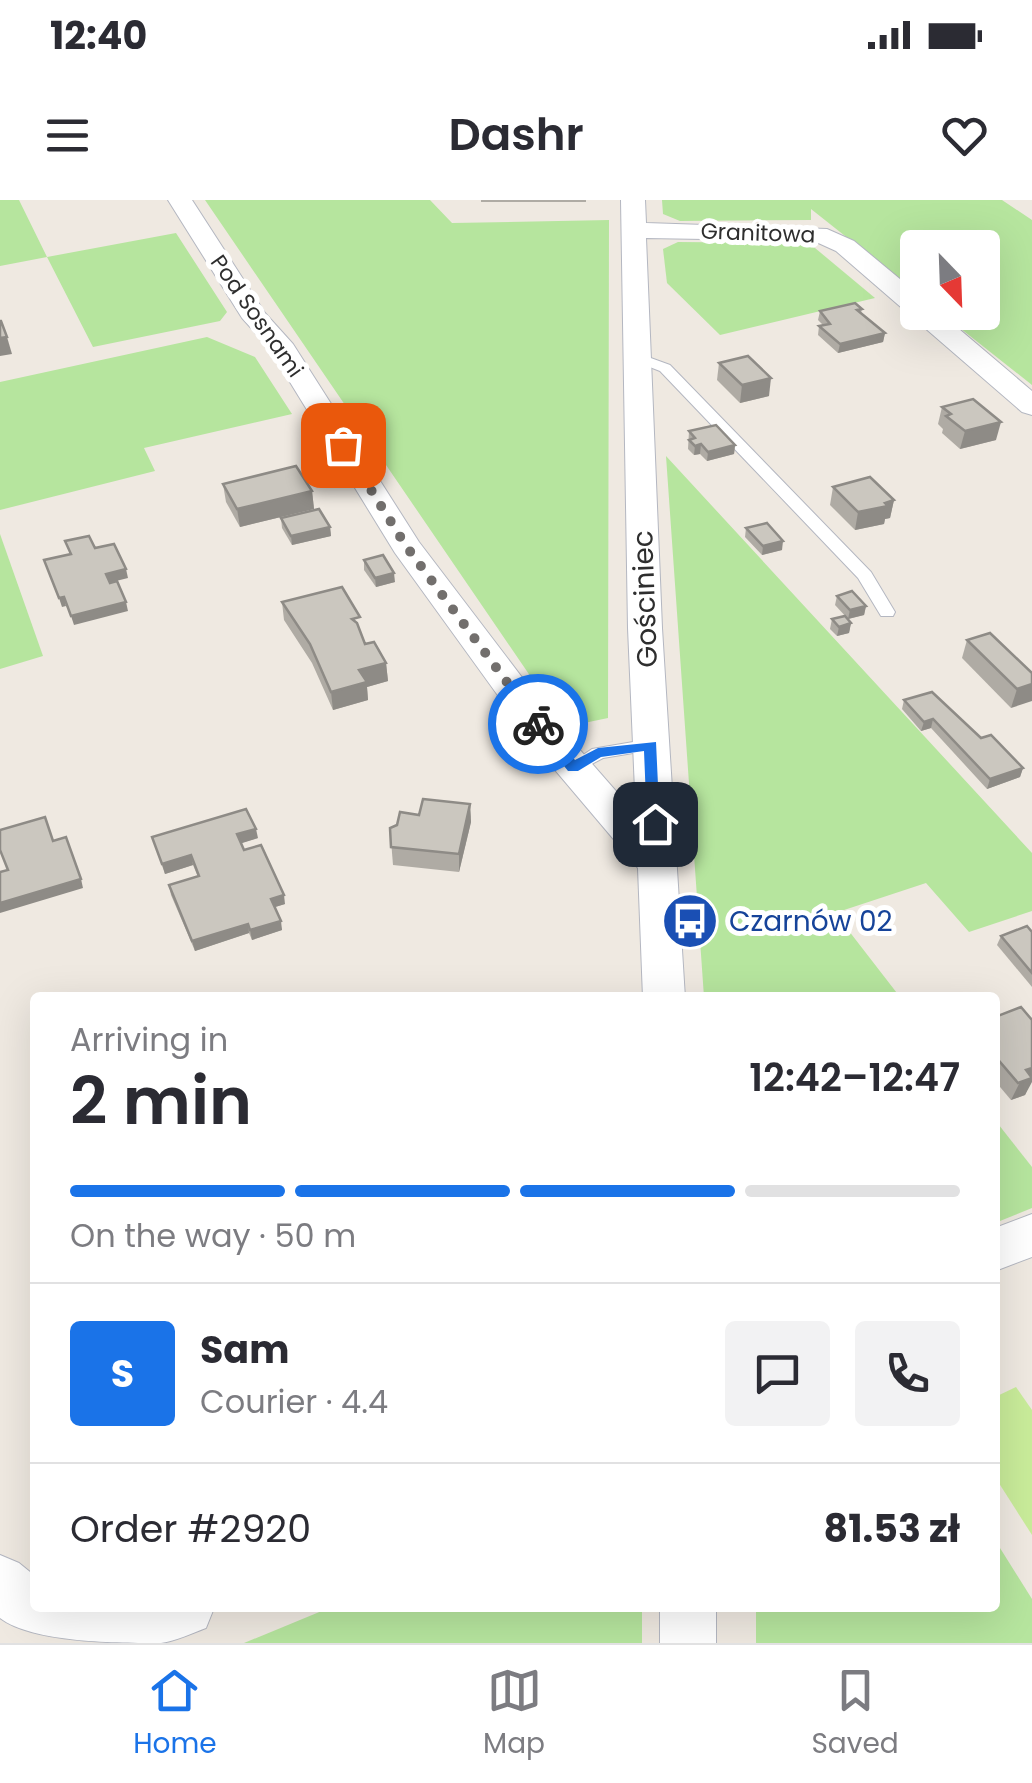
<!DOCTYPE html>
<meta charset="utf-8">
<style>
:root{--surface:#fff;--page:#f2f2f3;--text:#2b2b33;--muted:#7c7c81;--line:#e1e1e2;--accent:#1a73e8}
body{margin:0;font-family:Poppins,sans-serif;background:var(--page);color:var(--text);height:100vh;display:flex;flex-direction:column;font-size:38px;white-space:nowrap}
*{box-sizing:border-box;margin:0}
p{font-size:32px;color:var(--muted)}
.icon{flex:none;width:55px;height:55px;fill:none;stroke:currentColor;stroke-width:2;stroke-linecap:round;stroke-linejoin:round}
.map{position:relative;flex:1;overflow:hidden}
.panel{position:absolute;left:30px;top:792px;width:970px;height:620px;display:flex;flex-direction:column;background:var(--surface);border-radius:10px;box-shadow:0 10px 40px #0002}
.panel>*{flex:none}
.needle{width:65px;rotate:157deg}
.tools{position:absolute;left:900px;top:30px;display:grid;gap:20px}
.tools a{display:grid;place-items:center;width:100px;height:100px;border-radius:10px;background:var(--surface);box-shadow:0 10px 40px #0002;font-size:50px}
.pin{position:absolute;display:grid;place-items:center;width:85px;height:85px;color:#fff;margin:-42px;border-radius:20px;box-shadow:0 5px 15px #0006}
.courier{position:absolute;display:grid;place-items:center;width:100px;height:100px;margin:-50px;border:8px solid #1a73e8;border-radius:50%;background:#fff;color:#222;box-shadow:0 2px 12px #0007}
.summary em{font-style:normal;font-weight:600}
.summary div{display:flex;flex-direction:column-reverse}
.summary{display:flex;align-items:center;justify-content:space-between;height:170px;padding:0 40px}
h1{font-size:65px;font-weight:600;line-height:75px}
.bar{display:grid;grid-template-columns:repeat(4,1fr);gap:15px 10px;align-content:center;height:120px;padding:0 40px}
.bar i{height:12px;border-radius:8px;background:var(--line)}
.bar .current{background:var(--accent)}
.bar p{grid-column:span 4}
.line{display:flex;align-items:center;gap:25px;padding:0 40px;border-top:2px solid var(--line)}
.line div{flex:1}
.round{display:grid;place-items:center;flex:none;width:105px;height:105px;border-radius:10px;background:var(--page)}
.status{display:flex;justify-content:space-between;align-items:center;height:70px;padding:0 50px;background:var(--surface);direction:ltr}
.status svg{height:28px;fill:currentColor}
header{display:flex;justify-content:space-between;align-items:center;height:130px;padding:0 40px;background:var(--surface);font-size:45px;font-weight:600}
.dock{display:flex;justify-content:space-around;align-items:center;height:140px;border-top:2px solid var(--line);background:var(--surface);font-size:28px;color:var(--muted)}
.dock a{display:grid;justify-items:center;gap:5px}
.dock .current{color:var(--accent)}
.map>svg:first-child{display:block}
.green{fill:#b6e59e}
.pitch{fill:#c9ec9a}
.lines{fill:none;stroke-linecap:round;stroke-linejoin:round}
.lane-casing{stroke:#b4b7c1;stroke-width:2}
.street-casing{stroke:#b4b7c1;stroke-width:2}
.lane{fill:#fff;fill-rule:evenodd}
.street{fill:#fff;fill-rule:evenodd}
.wall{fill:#afaba4}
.shaded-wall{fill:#8e8b86}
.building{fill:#cbc7bf;stroke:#8e8b86;stroke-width:2.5}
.route{fill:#1a73e8}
.done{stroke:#726f6d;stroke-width:10;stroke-dasharray:0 18}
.labels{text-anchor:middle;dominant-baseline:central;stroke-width:10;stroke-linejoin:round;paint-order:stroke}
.far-street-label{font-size:22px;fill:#2e2e2e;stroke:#fff}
.street-label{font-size:28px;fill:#2e2e2e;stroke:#fff}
.transit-label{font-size:28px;fill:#164399;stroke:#fff;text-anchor:start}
</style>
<div class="status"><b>12:40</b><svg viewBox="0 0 49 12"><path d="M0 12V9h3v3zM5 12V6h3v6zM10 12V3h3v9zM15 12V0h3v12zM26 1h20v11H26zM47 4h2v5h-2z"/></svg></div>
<header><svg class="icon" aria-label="menu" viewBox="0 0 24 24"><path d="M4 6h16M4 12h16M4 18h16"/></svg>Dashr<svg class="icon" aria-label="heart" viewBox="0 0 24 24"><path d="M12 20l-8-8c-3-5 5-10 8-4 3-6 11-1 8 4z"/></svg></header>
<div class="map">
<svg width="1032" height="1443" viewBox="0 0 1032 1443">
<rect width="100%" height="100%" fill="#efe9e1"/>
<!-- green -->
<g class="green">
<path d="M 0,0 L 19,0 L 47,57 L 176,33 L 227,112 L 220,121 L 93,147 L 47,57 L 0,66 Z"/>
<path d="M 205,0 L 430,0 L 452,23 L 609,20 L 608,518 L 565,527 Z"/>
<path d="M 662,0 L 1002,0 L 1032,20 L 1032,185 L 941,113 L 982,112 L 982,48 L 918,48 L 917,93 L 811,9 L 811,20 L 680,21 L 663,14 Z"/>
<path d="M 678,42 L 802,43 L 815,48 L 875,98 L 720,135 L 667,83 L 663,49 Z"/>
<path d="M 207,137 L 255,157 L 292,214 L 144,248 L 155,271 L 0,310 L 0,182 Z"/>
<path d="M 666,256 L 1032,653 L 1032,711 L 969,732 L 926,683 L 835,713 L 900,797 L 704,797 Z"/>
<path d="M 0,334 L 43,456 L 0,469 Z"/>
<path d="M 995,920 L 1032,967 L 1032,1008 L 995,1023 Z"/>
<path d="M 995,1340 L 1032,1399 L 1032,1443 L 756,1443 L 756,1408 L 995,1408 Z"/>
<path d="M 329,1408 L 642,1408 L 642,1443 L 244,1443 Z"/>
</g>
<!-- pitch -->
<path class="pitch" d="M 1016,1187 L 1032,1210 L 1032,1335 L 995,1277 L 995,1197 Z"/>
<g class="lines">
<!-- lane casing -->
<g class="lane-casing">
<g id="lane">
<path d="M 637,153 L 670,165 L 871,372 L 895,412 L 893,416 L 881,416 L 858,378 L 660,171 L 632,160 L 632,154 Z"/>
<path d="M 651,539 L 660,545 L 657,549 L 603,558 L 573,574 L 564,568 L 592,549 Z"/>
</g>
</g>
<!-- street casing -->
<g class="street-casing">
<g id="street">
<path d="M 168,0 L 192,0 L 265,113 L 293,144 L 419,342 L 559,526 L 636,614 L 628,428 L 621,0 L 645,0 L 646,23 L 827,29 L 854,41 L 918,94 L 918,112 L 939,112 L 1032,191 L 1032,215 L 1022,212 L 836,51 L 814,41 L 646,38 L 662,428 L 685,798 L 643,798 L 638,668 L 533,544 L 395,353 L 269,148 L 242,118 Z"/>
<path d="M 1032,1014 L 1032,1057 L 995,1071 L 995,1028 Z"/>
<path d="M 0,1355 L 19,1363 L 35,1376 L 35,1408 L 214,1408 L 206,1428 C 192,1433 176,1441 161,1443 C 119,1443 33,1443 0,1418 Z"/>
<rect x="660" y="1408" width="56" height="35"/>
</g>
</g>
<!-- lane -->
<use href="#lane" class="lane"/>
<!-- street -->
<use href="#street" class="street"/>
</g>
<!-- wall -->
<g class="wall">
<rect x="481" y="0" width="105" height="2"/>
<path d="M 862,109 L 861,113 L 885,133 L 883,142 L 838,153 L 818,135 L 819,126 L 823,125 L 818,120 L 820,111 Z"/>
<path d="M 719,163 L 769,196 L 740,203 L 717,180 Z"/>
<path d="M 942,207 L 996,240 L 960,249 L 942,233 L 943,229 L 938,224 Z"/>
<path d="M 689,231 L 735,245 L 734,254 L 707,261 L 700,254 L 694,255 L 688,249 Z"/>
<path d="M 223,284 L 312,291 L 314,309 L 240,327 L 226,302 Z"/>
<path d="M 833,287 L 894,300 L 890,318 L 885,319 L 884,324 L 855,330 L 830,305 Z"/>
<path d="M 281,318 L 330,327 L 331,336 L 292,345 L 282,328 Z"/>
<path d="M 746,328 L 782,350 L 762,355 L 745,337 Z"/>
<path d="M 364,360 L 395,382 L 376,387 L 364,370 Z"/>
<path d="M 837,396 L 866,406 L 864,415 L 848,419 L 835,405 Z"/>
<path d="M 282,402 L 361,433 L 365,444 L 386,463 L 388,481 L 367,487 L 368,500 L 333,510 L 312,463 L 284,420 Z"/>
<path d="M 832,419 L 851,423 L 849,433 L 837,436 L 830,429 Z"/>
<path d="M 967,440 L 1032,473 L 1011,508 L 962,458 Z"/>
<path d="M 904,500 L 981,538 L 1023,568 L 1020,577 L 987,589 L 931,528 L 921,531 L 902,509 Z"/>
<path d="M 470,604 L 471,622 L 459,672 L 393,665 L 390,628 L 419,615 Z"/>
<path d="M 152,637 L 258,638 L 241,643 L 244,650 L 285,704 L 275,707 L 282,730 L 252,740 L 249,733 L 195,751 L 171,695 L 169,685 L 198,677 L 193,665 L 165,674 Z"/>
<path d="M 1032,732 L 1032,787 L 997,745 L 1001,736 Z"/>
<path d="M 995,817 L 1030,883 L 1025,895 L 1011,900 L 995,881 Z"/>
</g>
<!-- shaded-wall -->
<g class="shaded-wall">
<path d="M 885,133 L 883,142 L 838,153 L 840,144 Z"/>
<path d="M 7,137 L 12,154 L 0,156 L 0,138 Z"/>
<path d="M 771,178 L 769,196 L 740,203 L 742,185 Z"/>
<path d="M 1001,222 L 996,240 L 960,249 L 965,231 Z"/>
<path d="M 701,244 L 700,254 L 694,255 L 695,246 Z"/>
<path d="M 735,245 L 734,254 L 707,261 L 708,252 Z"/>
<path d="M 312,291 L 314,309 L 240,327 L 237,309 Z"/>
<path d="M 894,300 L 890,318 L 885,319 L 884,324 L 855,330 L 858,312 Z"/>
<path d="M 330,327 L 331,336 L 292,345 L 291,336 Z"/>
<path d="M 783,341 L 782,350 L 762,355 L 763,346 Z"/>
<path d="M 126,369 L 128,378 L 108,383 L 106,374 Z"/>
<path d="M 394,373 L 395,382 L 376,387 L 375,378 Z"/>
<path d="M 64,397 L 66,406 L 62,407 L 59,398 Z"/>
<path d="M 126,402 L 128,411 L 74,425 L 71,416 Z"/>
<path d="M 866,406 L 864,415 L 848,419 L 850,410 Z"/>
<path d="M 851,423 L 849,433 L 837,436 L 839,427 Z"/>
<path d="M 386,463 L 388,481 L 367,487 L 368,500 L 333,510 L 331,492 L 359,470 Z"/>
<path d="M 1032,484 L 1032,501 L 1011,508 L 1017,489 Z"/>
<path d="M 933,519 L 931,528 L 921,531 L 924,522 Z"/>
<path d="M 1023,568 L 1020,577 L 987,589 L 990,579 Z"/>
<path d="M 470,604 L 471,622 L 459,672 L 459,654 Z"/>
<path d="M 256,629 L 258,638 L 239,644 L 237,634 Z"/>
<path d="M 191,655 L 193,665 L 165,674 L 162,664 Z"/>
<path d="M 81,679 L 83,688 L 0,713 L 0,703 Z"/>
<path d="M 284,695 L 285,704 L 272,708 L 271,699 Z"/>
<path d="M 281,721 L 282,730 L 252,740 L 250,730 Z"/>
<path d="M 248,724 L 249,733 L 195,751 L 192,741 Z"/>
<path d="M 1032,868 L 1032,882 L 1025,895 L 1011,900 L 1026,870 Z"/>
</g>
<!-- building -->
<g class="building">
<path d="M 855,103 L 862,109 L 857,110 L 885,133 L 840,144 L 819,126 L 830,124 L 820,111 Z"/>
<path d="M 0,121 L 1,121 L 7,137 L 0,138 Z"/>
<path d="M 748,156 L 771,178 L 742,185 L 719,163 Z"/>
<path d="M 973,199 L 1001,222 L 965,231 L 946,216 L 951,214 L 942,207 Z"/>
<path d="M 716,225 L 735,245 L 708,252 L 701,244 L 695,246 L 689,240 L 695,238 L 689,231 Z"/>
<path d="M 296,266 L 312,291 L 237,309 L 223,284 Z"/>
<path d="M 870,277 L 894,300 L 885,303 L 888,306 L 858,312 L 833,287 Z"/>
<path d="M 319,309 L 330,327 L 291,336 L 281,318 Z"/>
<path d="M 767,323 L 783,341 L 763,346 L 746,328 Z"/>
<path d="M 89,336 L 95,348 L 114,344 L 126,369 L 106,374 L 110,383 L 117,381 L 126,402 L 71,416 L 64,397 L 59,398 L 44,360 L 71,354 L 65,341 Z"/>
<path d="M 383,355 L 394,373 L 375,378 L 364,360 Z"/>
<path d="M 342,387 L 360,417 L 352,419 L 357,423 L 365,444 L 374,442 L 386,463 L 359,470 L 367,482 L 331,492 L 310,444 L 282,402 Z"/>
<path d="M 852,391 L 866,406 L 850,410 L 837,396 Z"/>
<path d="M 845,416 L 851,423 L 839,427 L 832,419 Z"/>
<path d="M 990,433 L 1032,473 L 1032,484 L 1017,489 L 967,440 Z"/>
<path d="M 932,492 L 981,538 L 991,535 L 1023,568 L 990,579 L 933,519 L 924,522 L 904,500 Z"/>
<path d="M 423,599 L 470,604 L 459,654 L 391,647 L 390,628 L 397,625 L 400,612 L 419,615 Z"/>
<path d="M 246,609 L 256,629 L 237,634 L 244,650 L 261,645 L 284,695 L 271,699 L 281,721 L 250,730 L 248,724 L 192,741 L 169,685 L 199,676 L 191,655 L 162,664 L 152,637 Z"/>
<path d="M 45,617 L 53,641 L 66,637 L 81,679 L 0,703 L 0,672 L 8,670 L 0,650 L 0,630 Z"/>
<path d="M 1027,726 L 1032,732 L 1032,773 L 1001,736 Z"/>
<path d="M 1021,807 L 1032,820 L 1032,868 L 1026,870 L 1032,878 L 1018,883 L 995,856 L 995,817 Z"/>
</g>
<!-- route -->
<path class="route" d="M 538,519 L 575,560 L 598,548 L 656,542 L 660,628 L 649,628 L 647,624 L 644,551 L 601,557 L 578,571 L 568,571 L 531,524 Z"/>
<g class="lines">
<!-- done -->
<path class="done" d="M 343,245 L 406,346 L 538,524"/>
</g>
<!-- icons -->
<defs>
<g id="bus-disc" transform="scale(2.875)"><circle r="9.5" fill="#1a4fb4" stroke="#fff"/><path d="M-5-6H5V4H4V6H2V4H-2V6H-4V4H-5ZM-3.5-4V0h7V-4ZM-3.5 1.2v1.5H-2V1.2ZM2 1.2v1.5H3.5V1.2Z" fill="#fff"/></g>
</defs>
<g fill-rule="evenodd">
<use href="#bus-disc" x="690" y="721"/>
</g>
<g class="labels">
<!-- far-street labels -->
<g class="far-street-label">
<text transform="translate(758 33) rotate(2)">Granitowa</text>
<text transform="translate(257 116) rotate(55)">Pod Sosnami</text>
</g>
<!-- street labels -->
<g class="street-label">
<text transform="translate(645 399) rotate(-92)">Gościniec</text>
</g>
<!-- transit labels -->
<g class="transit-label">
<text x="729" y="721">Czarnów 02</text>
</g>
</g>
</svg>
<div class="tools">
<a><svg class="needle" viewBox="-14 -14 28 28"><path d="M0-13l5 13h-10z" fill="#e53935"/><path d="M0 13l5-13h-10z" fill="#7c7c81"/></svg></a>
</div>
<div class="pin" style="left:343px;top:245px;background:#ea580c"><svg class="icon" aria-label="bag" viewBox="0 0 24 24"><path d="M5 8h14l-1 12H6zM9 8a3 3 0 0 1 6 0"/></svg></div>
<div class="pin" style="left:655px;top:624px;background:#1f2937"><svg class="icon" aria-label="home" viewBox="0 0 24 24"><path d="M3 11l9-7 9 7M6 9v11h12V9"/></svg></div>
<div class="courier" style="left:538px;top:524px"><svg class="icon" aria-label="bike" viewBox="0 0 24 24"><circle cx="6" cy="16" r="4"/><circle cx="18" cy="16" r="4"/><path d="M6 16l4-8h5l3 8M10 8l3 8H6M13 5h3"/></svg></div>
<section class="panel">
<div class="summary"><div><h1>2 min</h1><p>Arriving in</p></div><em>12:42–12:47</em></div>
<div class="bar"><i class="current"></i><i class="current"></i><i class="current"></i><i></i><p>On the way · 50 m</p></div>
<div class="line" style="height:180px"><b class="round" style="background:var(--accent);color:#fff">S</b><div><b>Sam</b><p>Courier · 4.4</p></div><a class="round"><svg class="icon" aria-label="chat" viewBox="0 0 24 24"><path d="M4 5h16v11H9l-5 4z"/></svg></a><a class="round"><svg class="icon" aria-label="phone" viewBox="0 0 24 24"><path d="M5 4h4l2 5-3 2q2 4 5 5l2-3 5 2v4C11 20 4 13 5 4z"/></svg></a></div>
<div class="line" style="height:130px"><div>Order #2920</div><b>81.53 zł</b></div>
</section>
</div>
<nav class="dock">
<a class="current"><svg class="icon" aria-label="home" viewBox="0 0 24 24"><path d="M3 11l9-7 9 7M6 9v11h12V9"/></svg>Home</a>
<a><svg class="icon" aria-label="map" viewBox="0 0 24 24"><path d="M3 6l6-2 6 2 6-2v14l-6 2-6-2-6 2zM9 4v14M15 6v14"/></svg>Map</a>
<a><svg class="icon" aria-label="saved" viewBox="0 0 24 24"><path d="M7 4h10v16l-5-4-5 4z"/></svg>Saved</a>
</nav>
